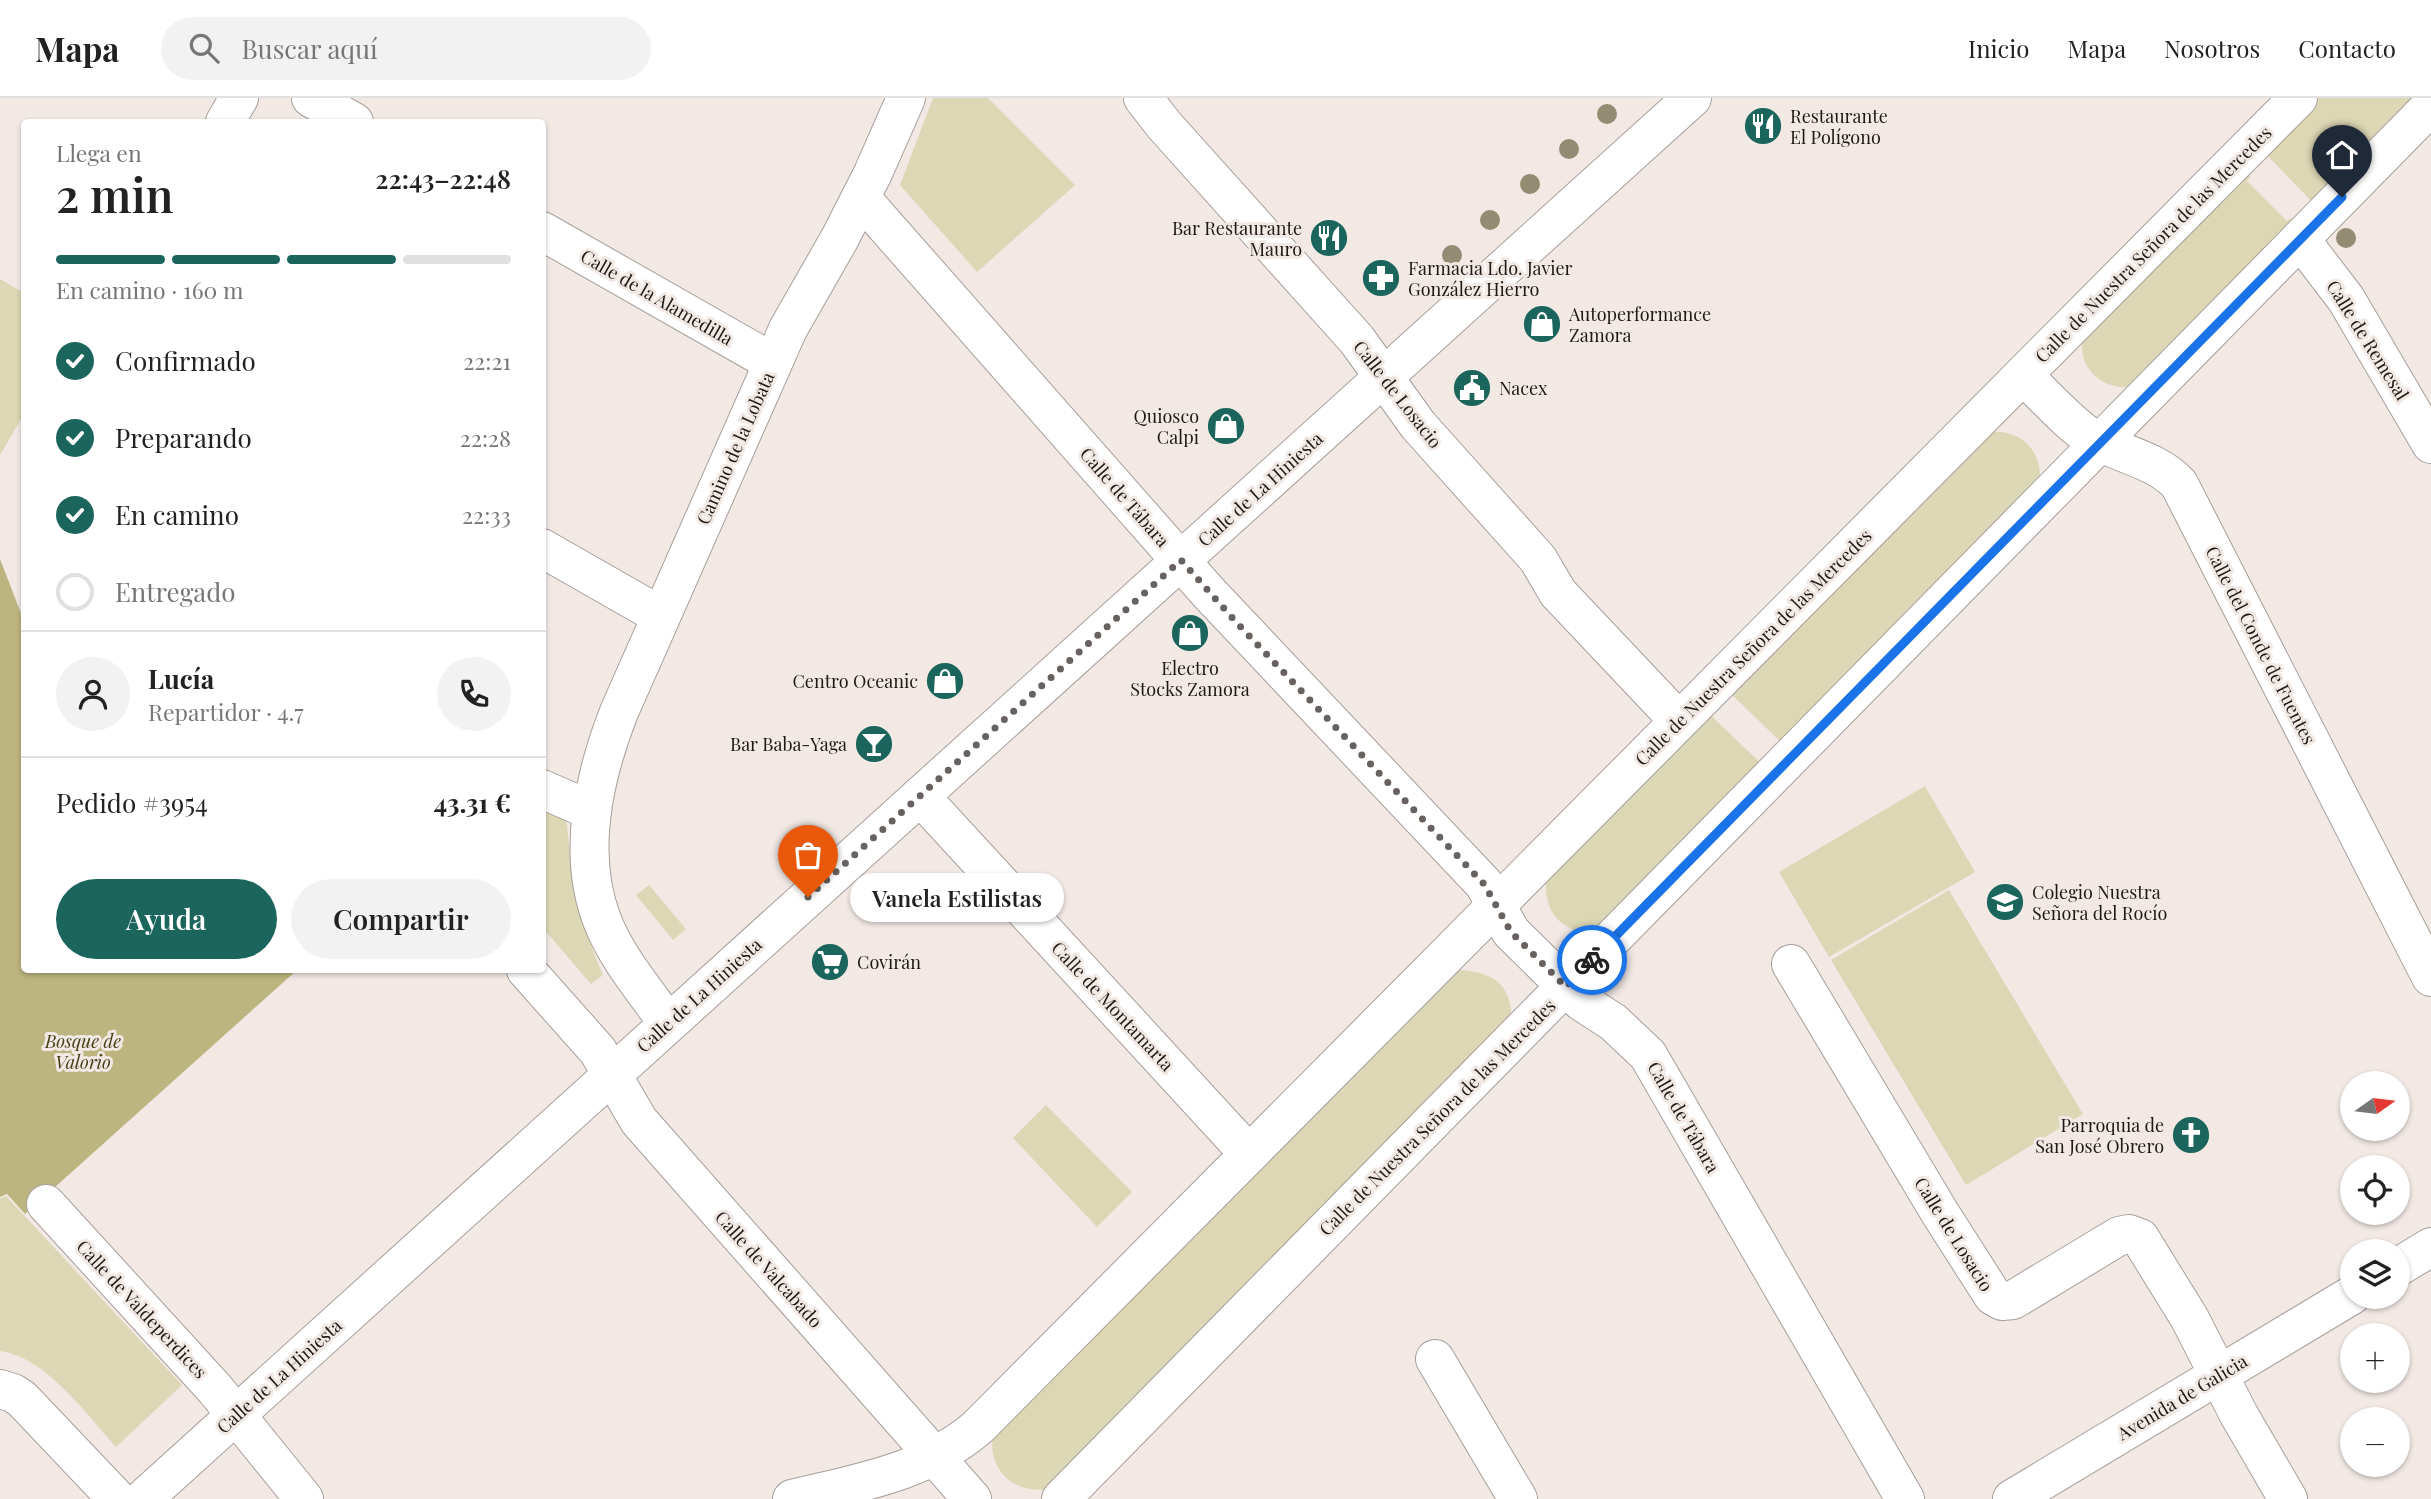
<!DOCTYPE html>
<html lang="es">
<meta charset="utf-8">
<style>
:root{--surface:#fff;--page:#f2f2f2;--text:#222;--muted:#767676;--line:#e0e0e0;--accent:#1b655c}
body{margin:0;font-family:"Playfair Display",serif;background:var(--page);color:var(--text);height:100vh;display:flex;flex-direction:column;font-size:26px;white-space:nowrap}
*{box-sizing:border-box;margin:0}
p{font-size:23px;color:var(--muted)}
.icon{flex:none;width:38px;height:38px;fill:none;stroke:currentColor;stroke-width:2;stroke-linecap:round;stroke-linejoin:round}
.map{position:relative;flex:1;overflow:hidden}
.panel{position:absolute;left:21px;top:21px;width:525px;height:854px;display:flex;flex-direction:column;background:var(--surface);border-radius:7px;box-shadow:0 2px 5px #0004}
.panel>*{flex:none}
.needle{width:46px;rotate:76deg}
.controls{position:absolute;left:2340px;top:973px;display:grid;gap:14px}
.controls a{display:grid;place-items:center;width:70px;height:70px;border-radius:50%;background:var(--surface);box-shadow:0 2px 5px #0004;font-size:35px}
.pin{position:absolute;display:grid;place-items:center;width:60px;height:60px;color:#fff;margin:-72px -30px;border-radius:50% 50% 50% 0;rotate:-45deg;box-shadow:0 0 7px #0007}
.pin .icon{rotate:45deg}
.courier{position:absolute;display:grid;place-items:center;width:70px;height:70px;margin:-35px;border:5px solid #1a73e8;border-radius:50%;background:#fff;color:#222;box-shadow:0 2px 9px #0007}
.bubble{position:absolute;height:49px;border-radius:24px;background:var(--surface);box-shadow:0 2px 5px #0004;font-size:23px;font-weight:600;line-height:49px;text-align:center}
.headline em{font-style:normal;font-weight:600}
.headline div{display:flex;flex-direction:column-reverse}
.headline{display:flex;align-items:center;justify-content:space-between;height:119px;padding:0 35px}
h1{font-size:46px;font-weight:600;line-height:52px}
.bar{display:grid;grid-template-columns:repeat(4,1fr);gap:10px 7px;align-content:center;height:84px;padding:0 35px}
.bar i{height:9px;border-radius:5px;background:var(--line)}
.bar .current{background:var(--accent)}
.bar p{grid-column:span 4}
.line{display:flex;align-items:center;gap:18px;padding:0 35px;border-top:2px solid var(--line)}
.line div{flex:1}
.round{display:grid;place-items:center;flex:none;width:74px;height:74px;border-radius:37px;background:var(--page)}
ol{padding:0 35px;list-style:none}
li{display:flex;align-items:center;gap:21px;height:77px}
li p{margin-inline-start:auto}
li .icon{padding:7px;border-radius:50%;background:var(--accent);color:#fff;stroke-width:4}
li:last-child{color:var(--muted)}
li i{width:38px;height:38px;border:4px solid var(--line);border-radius:50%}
.button{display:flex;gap:14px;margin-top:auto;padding:14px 35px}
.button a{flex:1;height:80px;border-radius:42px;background:var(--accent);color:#fff;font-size:28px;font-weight:600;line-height:80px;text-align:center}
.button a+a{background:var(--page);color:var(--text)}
header{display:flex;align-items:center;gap:42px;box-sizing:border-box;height:98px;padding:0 35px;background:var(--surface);border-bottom:2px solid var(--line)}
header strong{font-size:33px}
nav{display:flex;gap:38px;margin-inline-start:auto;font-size:24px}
.search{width:490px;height:63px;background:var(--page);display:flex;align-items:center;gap:18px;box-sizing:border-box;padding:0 24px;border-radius:38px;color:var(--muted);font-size:26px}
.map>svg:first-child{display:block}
.green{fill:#dcd7b4}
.forest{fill:#bdb57f}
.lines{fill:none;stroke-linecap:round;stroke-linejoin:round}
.minor-casing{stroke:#a69e9a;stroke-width:40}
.highway-casing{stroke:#a69e9a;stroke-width:40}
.minor{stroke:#fff;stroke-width:38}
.highway{stroke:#fff;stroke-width:38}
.tree{fill:#938c73}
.done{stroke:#67625f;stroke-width:7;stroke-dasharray:0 12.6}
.route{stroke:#1a73e8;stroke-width:9}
.labels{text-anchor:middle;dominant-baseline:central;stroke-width:6;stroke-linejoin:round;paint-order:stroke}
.poi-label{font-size:18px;fill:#1c1917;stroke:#f2e9e5;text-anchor:start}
.street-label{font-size:18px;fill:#1c1917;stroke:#f2e9e5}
.park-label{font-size:18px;font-style:italic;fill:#464015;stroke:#f2e9e5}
</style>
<header>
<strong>Mapa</strong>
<div class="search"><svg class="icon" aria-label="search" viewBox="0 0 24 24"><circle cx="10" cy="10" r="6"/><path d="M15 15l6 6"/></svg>Buscar aquí</div>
<nav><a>Inicio</a><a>Mapa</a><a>Nosotros</a><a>Contacto</a></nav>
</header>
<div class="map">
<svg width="2431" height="1401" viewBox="0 0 2431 1401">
<rect width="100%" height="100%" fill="#f2e9e5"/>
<!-- green -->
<g class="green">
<path d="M 933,0 L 988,0 L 1075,87 L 977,174 L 900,87 Z"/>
<path d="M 2314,0 L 2424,0 L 2317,109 L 2262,52 Z"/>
<path d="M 2242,71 L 2250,79 L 2247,83 L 2287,123 L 2291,120 L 2298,128 L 2134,289 C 2106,293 2080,274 2082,244 Z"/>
<path d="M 0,181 L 24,195 L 24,316 L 0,357 Z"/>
<path d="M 1991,334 C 2021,332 2041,352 2040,381 L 1787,650 L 1726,591 Z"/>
<path d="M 1705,612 L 1767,671 L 1591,835 C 1561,834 1544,813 1546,784 Z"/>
<path d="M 1925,688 L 1975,774 L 1829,859 L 1779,774 Z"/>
<path d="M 542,710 L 563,719 L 567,726 C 571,778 582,830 603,877 L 591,886 L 543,830 Z"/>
<path d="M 649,787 L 686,831 L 673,842 L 636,797 Z"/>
<path d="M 1949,792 L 2083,1016 L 1966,1087 L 1831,862 Z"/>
<path d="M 1456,872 C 1490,873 1512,884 1511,921 L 1047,1391 C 1014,1396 987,1372 993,1337 Z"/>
<path d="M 1046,1007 L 1132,1094 L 1097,1129 L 1013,1040 Z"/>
<path d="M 6,1098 L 182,1287 L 116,1349 C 86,1316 46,1259 0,1253 L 0,1101 Z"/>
</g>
<!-- forest -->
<path class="forest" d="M 0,461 L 24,523 L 24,872 L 297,872 L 25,1116 L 7,1096 L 0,1099 Z"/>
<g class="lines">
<!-- minor casing -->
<g class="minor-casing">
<g id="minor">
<path d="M 311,0 L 354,24"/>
<path d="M 1143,0 L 1164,27 L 1357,242 L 1418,327 L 1538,461 L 1558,495 L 1679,623"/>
<path d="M 225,24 L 239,0"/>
<path d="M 861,100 L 1208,494 L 1484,786 L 1511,834 L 1582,904 L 1613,924 L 1648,957 L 1905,1401"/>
<path d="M 542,133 L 772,264"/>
<path d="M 2300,141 L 2346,201 L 2431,346"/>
<path d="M 2023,277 C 2042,295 2071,328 2092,340 C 2120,357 2156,361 2179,386 L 2431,879"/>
<path d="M 542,450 L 661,518"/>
<path d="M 542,691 L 592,713"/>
<path d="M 920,698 L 1249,1056"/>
<path d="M 1791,866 L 1940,1115 L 1993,1198 L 2002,1203 L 2013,1202 L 2119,1138 L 2129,1136 L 2140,1140 L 2190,1221 L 2239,1317 L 2288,1401"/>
<path d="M 526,872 L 598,953 L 639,1023 L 972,1401"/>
<path d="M 668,925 C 645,893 616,859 602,822 C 576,754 594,678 619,614 L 788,231 L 840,140 L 873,75 L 906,0"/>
<path d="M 46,1106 L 215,1291 L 304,1401"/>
<path d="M 1435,1261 L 1518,1401"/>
<path d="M 0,1291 L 13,1295 L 22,1301 L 117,1401"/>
<path d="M 143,1401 L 1692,0"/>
<path d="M 792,1401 C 858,1385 926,1374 978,1329 L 2298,0"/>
<path d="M 1061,1401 L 2431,8"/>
</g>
</g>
<!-- highway casing -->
<g class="highway-casing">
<g id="highway">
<path d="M 2398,1169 L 2431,1149"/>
<path d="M 2012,1401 L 2352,1197"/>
</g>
</g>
<!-- minor -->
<use href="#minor" class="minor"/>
<!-- highway -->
<use href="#highway" class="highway"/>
</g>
<!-- trees -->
<g class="tree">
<circle cx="1607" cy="16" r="10"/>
<circle cx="1569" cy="51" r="10"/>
<circle cx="1530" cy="86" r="10"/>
<circle cx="1490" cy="122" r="10"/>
<circle cx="2346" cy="140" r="10"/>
<circle cx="1452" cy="157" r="10"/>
</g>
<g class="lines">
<!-- done -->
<path class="done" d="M 808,799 L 1181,462 L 1236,524 L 1484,786 L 1511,834 L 1566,889 L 1592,862"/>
<!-- route -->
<path class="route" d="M 1592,862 L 2342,99"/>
</g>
<!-- icons -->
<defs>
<g id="restaurant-disc" transform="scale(2.0125)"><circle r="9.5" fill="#1b655c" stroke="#f2e9e5"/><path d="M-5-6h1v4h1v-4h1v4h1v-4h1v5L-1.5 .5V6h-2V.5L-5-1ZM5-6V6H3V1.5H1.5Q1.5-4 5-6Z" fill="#fff"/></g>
<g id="pharmacy-disc" transform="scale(2.0125)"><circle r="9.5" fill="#1b655c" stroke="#f2e9e5"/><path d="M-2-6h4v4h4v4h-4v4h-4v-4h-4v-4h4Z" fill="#fff"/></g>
<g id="shop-disc" transform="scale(2.0125)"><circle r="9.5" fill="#1b655c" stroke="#f2e9e5"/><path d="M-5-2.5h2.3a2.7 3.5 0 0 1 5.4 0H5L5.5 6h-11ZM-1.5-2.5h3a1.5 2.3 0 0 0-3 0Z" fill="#fff"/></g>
<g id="civic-disc" transform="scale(2.0125)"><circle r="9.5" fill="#1b655c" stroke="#f2e9e5"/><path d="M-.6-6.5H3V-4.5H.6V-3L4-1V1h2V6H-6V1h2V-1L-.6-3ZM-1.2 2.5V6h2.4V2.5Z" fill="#fff"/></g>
<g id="bar-disc" transform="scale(2.0125)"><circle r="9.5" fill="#1b655c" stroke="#f2e9e5"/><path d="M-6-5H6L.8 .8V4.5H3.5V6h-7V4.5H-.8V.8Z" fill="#fff"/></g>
<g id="school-disc" transform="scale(2.0125)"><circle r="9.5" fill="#1b655c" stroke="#f2e9e5"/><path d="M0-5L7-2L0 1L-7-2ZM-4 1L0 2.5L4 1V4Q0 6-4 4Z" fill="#fff"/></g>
<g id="supermarket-disc" transform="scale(2.0125)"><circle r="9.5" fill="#1b655c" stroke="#f2e9e5"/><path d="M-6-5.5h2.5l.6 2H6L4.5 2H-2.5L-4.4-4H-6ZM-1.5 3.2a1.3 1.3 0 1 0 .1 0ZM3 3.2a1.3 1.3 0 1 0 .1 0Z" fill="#fff"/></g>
<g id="church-disc" transform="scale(2.0125)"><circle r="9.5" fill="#1b655c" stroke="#f2e9e5"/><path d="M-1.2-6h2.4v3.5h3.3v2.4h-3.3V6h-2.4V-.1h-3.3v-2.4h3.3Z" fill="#fff"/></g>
</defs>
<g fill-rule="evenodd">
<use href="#restaurant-disc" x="1763" y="28"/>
<use href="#restaurant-disc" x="1329" y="140"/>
<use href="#pharmacy-disc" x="1381" y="180"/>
<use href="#shop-disc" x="1542" y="226"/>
<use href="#civic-disc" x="1472" y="290"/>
<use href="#shop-disc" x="1226" y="328"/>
<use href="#shop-disc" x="1190" y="535"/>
<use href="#shop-disc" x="945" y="583"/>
<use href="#bar-disc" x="874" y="646"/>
<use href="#school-disc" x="2005" y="804"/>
<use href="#supermarket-disc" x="830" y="864"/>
<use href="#church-disc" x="2191" y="1037"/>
</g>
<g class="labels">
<!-- poi labels -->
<g class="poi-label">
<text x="1790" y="18">Restaurante<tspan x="1790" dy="21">El Polígono</tspan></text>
<text x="1302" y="130" text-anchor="end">Bar Restaurante<tspan x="1302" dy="21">Mauro</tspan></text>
<text x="1408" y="170">Farmacia Ldo. Javier<tspan x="1408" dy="21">González Hierro</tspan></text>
<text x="1569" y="216">Autoperformance<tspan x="1569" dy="21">Zamora</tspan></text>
<text x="1499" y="290">Nacex</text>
<text x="1199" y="318" text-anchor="end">Quiosco<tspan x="1199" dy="21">Calpi</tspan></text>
<text x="1190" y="570" text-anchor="middle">Electro<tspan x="1190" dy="21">Stocks Zamora</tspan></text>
<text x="918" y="583" text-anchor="end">Centro Oceanic</text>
<text x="847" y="646" text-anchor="end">Bar Baba-Yaga</text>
<text x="2032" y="794">Colegio Nuestra<tspan x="2032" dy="21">Señora del Rocío</tspan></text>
<text x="857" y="864">Covirán</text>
<text x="2164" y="1027" text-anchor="end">Parroquia de<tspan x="2164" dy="21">San José Obrero</tspan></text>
</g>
<!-- street labels -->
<g class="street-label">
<text transform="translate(2153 146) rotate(-45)">Calle de Nuestra Señora de las Mercedes</text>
<text transform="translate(657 199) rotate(30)">Calle de la Alamedilla</text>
<text transform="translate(2368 242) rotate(58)">Calle de Remesal</text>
<text transform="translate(1398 296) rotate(52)">Calle de Losacio</text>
<text transform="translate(735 350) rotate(-66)">Camino de la Lobata</text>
<text transform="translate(1260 391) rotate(-42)">Calle de La Hiniesta</text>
<text transform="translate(1125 399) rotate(49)">Calle de Tábara</text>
<text transform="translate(2261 547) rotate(63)">Calle del Conde de Fuentes</text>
<text transform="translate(1753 549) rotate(-45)">Calle de Nuestra Señora de las Mercedes</text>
<text transform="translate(699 897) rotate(-42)">Calle de La Hiniesta</text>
<text transform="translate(1113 908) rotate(47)">Calle de Montamarta</text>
<text transform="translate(1437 1019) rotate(-45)">Calle de Nuestra Señora de las Mercedes</text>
<text transform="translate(1684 1019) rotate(60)">Calle de Tábara</text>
<text transform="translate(1954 1136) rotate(58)">Calle de Losacio</text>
<text transform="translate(769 1171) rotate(48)">Calle de Valcabado</text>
<text transform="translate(142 1211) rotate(47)">Calle de Valdeperdices</text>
<text transform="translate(279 1278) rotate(-42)">Calle de La Hiniesta</text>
<text transform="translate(2182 1299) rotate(-31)">Avenida de Galicia</text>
</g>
<!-- park labels -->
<g class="park-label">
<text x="83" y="943">Bosque de<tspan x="83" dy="21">Valorio</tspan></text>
</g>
</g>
</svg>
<div class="controls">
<a><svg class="needle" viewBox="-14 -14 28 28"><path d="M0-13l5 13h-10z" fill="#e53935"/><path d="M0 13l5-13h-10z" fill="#767676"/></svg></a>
<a><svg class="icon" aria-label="locate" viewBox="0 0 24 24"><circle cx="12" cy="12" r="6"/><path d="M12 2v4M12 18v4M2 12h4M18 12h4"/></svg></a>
<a><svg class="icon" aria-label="layers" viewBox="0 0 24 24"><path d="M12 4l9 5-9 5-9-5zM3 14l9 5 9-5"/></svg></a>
<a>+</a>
<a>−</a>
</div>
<div class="pin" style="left:808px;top:799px;background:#ea580c"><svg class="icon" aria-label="bag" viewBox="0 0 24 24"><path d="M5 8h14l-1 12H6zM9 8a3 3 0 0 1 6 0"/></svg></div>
<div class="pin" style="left:2342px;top:99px;background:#1f2937"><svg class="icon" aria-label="home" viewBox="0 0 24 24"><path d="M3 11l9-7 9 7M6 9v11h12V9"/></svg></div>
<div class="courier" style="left:1592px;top:862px"><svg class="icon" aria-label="bike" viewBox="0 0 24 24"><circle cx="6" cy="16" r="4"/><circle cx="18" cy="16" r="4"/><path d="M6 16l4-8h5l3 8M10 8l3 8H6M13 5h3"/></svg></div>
<div class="bubble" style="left:850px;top:775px;width:214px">Vanela Estilistas</div>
<section class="panel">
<div class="headline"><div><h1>2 min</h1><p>Llega en</p></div><em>22:43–22:48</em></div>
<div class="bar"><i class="current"></i><i class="current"></i><i class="current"></i><i></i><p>En camino · 160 m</p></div>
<ol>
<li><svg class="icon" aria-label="check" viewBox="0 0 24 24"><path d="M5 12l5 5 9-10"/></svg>Confirmado<p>22:21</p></li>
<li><svg class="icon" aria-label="check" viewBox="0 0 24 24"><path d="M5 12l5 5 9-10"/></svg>Preparando<p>22:28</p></li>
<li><svg class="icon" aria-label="check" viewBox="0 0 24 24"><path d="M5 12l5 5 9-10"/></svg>En camino<p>22:33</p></li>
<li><i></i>Entregado</li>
</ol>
<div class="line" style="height:126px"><a class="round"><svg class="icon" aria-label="person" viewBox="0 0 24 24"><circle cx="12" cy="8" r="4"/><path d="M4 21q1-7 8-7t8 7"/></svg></a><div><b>Lucía</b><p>Repartidor · 4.7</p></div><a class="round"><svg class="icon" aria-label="phone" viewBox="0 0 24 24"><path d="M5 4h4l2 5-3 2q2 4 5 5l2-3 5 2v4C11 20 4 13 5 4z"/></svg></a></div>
<div class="line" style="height:91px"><div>Pedido #3954</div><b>43.31 €</b></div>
<div class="button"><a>Ayuda</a><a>Compartir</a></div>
</section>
</div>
